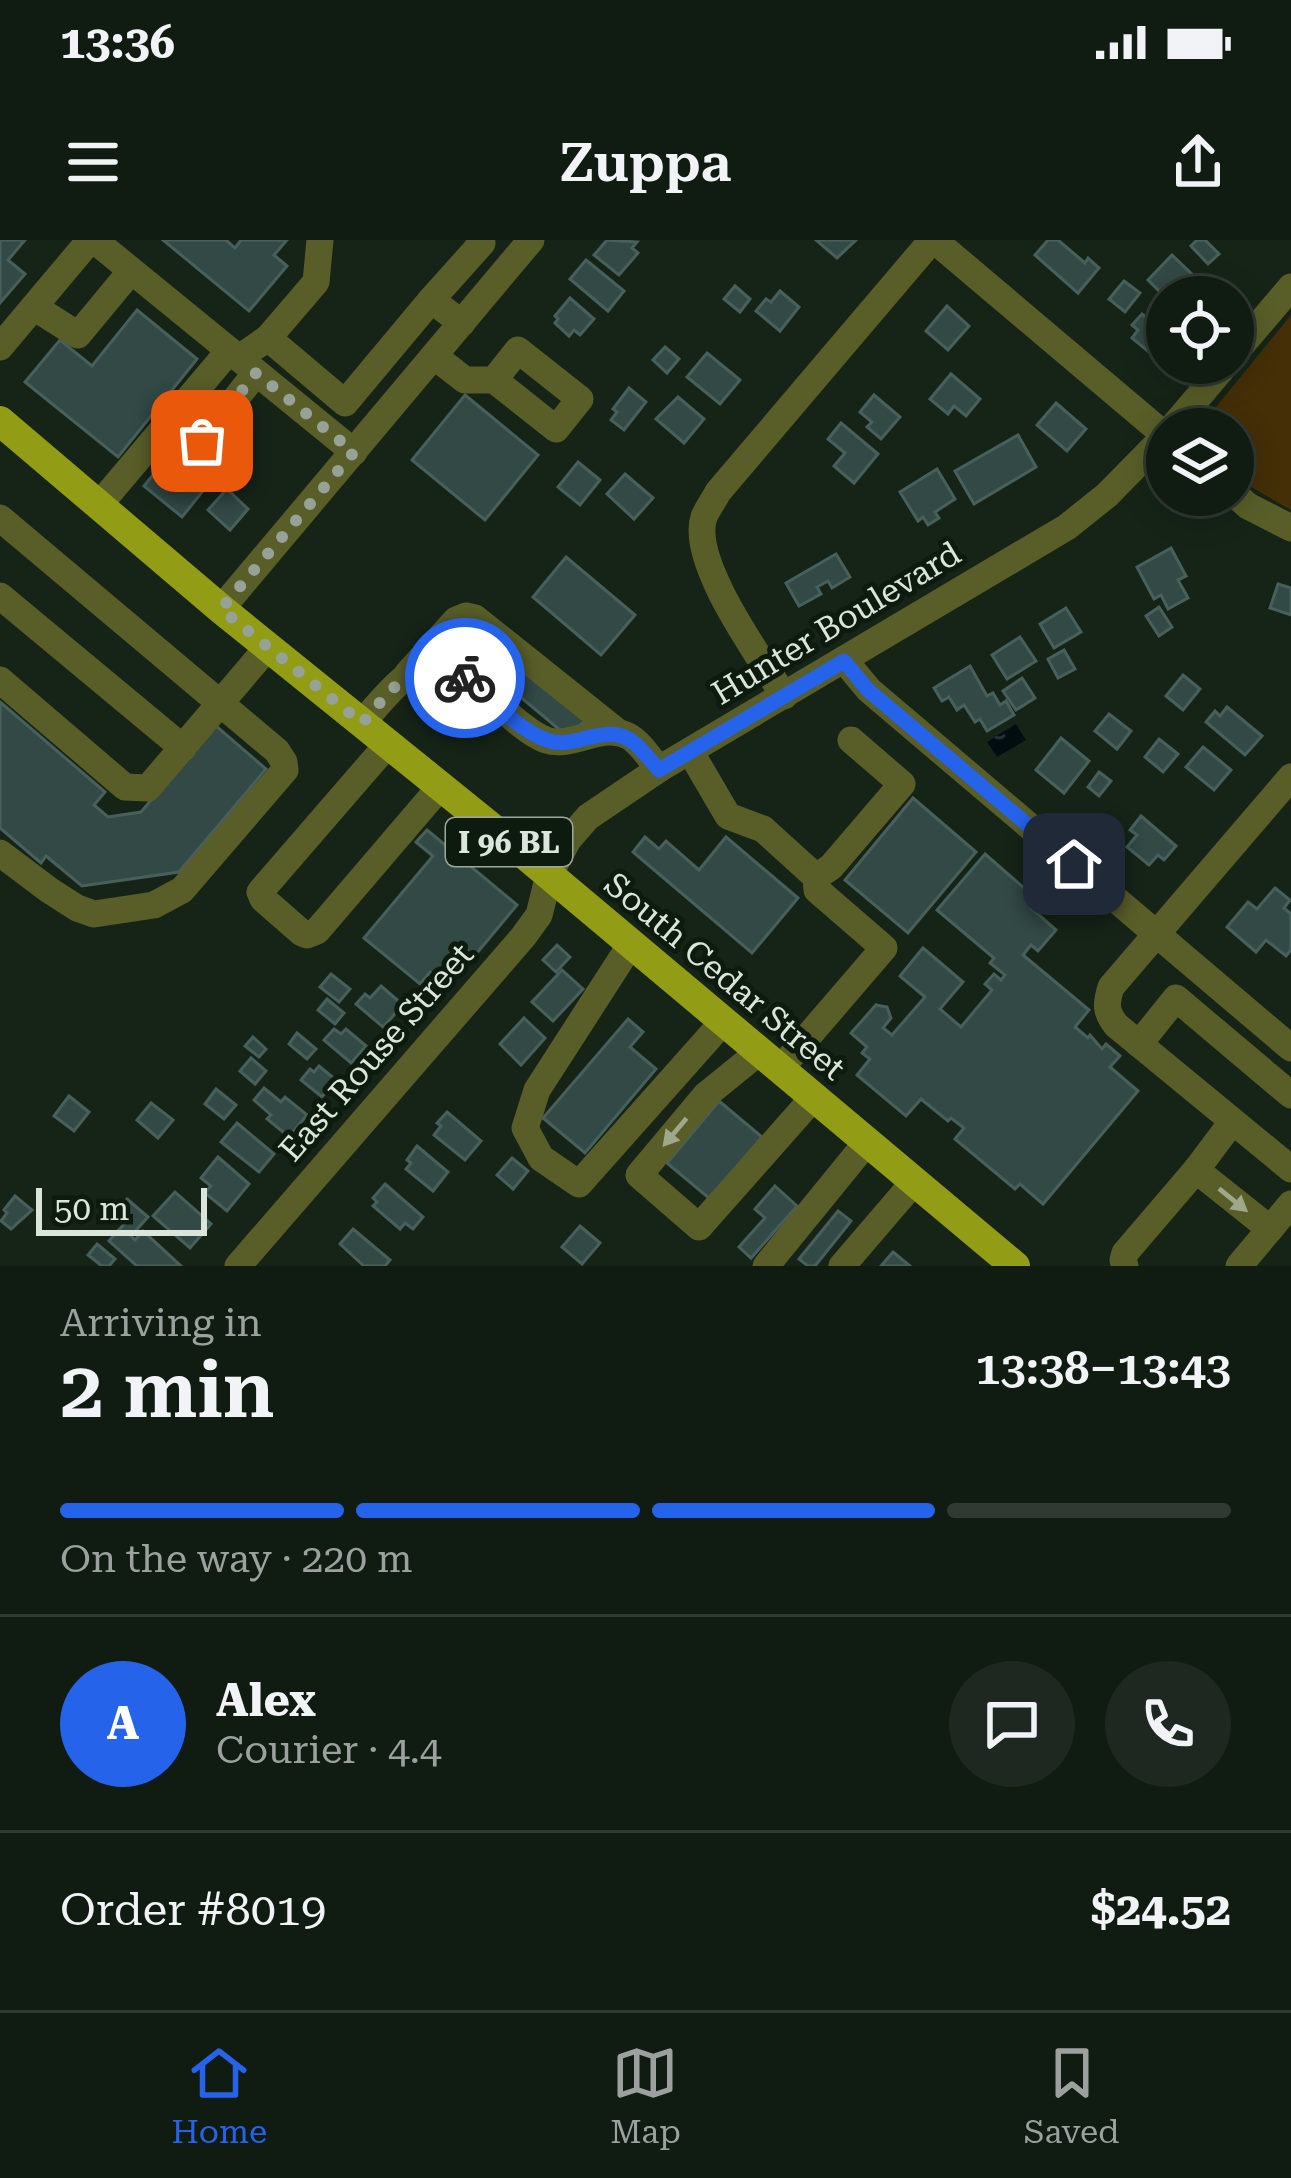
<!DOCTYPE html>
<meta charset="utf-8">
<style>
:root{--surface:#101b12;--page:#1e2820;--text:#f1f3f6;--muted:#9ca19f;--line:#303932;--accent:#2563eb}
body{margin:0;font-family:"Roboto Serif",serif;background:var(--page);color:var(--text);height:100vh;display:flex;flex-direction:column;font-size:45px;white-space:nowrap}
*{box-sizing:border-box;margin:0}
p{font-size:39px;color:var(--muted)}
.icon{flex:none;width:66px;height:66px;fill:none;stroke:currentColor;stroke-width:2;stroke-linecap:round;stroke-linejoin:round}
.map{position:relative;height:1026px;overflow:hidden}
.sheet{display:flex;flex-direction:column;background:var(--surface);flex:1}
.sheet>*{flex:none}
.controls{position:absolute;left:1146px;top:36px;display:grid;gap:24px}
.controls a{display:grid;place-items:center;width:108px;height:108px;border-radius:50%;background:var(--surface);box-shadow:0 6px 30px #0003,0 0 0 3px var(--line);font-size:60px}
.scale{position:absolute;left:36px;bottom:30px;width:171px;box-sizing:border-box;padding-left:12px;border:6px solid #dbe5dc;border-top:0;font-size:33px;line-height:42px;white-space:nowrap;color:#dbe5dc;-webkit-text-stroke:9px #0d1b0f;paint-order:stroke}
.pin{position:absolute;display:grid;place-items:center;width:102px;height:102px;color:#fff;margin:-51px;border-radius:24px;box-shadow:0 6px 18px #0006}
.courier{position:absolute;display:grid;place-items:center;width:120px;height:120px;margin:-60px;border:9px solid #2563eb;border-radius:50%;background:#fff;color:#222;box-shadow:0 3px 15px #0007}
.headline em{font-style:normal;font-weight:600}
.headline div{display:flex;flex-direction:column-reverse}
.headline{display:flex;align-items:center;justify-content:space-between;height:204px;padding:0 60px}
h1{font-size:78px;font-weight:600;line-height:90px}
.bar{display:grid;grid-template-columns:repeat(4,1fr);gap:18px 12px;align-content:center;height:144px;padding:0 60px}
.bar i{height:15px;border-radius:9px;background:var(--line)}
.bar .current{background:var(--accent)}
.bar p{grid-column:span 4}
.line{display:flex;align-items:center;gap:30px;padding:0 60px;border-top:3px solid var(--line)}
.line div{flex:1}
.round{display:grid;place-items:center;flex:none;width:126px;height:126px;border-radius:63px;background:var(--page)}
.status{display:flex;justify-content:space-between;align-items:center;height:84px;padding:0 60px;background:var(--surface);direction:ltr}
.status svg{height:33px;fill:currentColor}
header{display:flex;justify-content:space-between;align-items:center;height:156px;padding:0 60px;background:var(--surface);font-size:54px;font-weight:600}
.menu{display:flex;justify-content:space-around;align-items:center;height:168px;border-top:3px solid var(--line);background:var(--surface);font-size:33px;color:var(--muted)}
.menu a{display:grid;justify-items:center;gap:6px}
.menu .current{color:var(--accent)}
.map>svg:first-child{display:block}
.green{fill:#442f07}
.water{fill:url(#water-ripples)}
.building{fill:#324946;stroke:#48605c;stroke-width:3}
.lines{fill:none;stroke-linecap:round;stroke-linejoin:round}
.minor{stroke:#595e28;stroke-width:27}
.major{stroke:#929c14;stroke-width:30}
.oneway{fill:#a0a88b}
.done{stroke:#96a197;stroke-width:12;stroke-dasharray:0 21.6}
.route{stroke:#2563eb;stroke-width:15}
.labels{text-anchor:middle;dominant-baseline:central;stroke-width:10;stroke-linejoin:round;paint-order:stroke}
.shield{fill:#0d1b0f;stroke:#9da89e;stroke-width:3}
.shield-label{font-size:30px;font-weight:bold;fill:#dbe5dc}
.street-label{font-size:33px;fill:#dbe5dc;stroke:#0d1b0f}
</style>
<div class="status"><b>13:36</b><svg viewBox="0 0 49 12"><path d="M0 12V9h3v3zM5 12V6h3v6zM10 12V3h3v9zM15 12V0h3v12zM26 1h20v11H26zM47 4h2v5h-2z"/></svg></div>
<header><svg class="icon" aria-label="menu" viewBox="0 0 24 24"><path d="M4 6h16M4 12h16M4 18h16"/></svg>Zuppa<svg class="icon" aria-label="share" viewBox="0 0 24 24"><path d="M12 15V3M7 8l5-5 5 5M5 13v7h14v-7"/></svg></header>
<div class="map">
<svg width="1291" height="1026" viewBox="0 0 1291 1026">
<defs>
<pattern id="water-ripples" width="26" height="14" patternUnits="userSpaceOnUse" patternTransform="scale(3)"><rect width="26" height="14" fill="#020d11"/><path d="M2 4q2-2 4 0t4 0M15 11q2-2 4 0t4 0" fill="none" stroke="#263033"/></pattern>
</defs>
<rect width="100%" height="100%" fill="#162418"/>
<!-- green -->
<path class="green" d="M 1291,75 L 1291,270 L 1244,243 L 1233,233 L 1233,189 L 1198,189 Z"/>
<!-- water -->
<path class="water" d="M 1016,484 L 1026,500 L 997,517 L 987,502 Z"/>
<!-- building -->
<g class="building">
<path d="M 0,0 L 25,0 L 8,20 L 25,34 L 0,63 Z"/>
<path d="M 163,0 L 226,0 L 235,8 L 241,0 L 287,0 L 274,15 L 287,26 L 249,71 Z"/>
<path d="M 607,0 L 637,2 L 632,8 L 638,13 L 619,35 L 594,15 Z"/>
<path d="M 816,0 L 856,0 L 837,18 Z"/>
<path d="M 1048,0 L 1058,0 L 1085,23 L 1088,18 L 1099,28 L 1078,53 L 1035,15 Z"/>
<path d="M 1197,0 L 1205,0 L 1219,14 L 1208,24 L 1191,6 Z"/>
<path d="M 1172,15 L 1197,39 L 1179,57 L 1172,54 L 1167,59 L 1148,40 Z"/>
<path d="M 586,20 L 624,51 L 608,71 L 570,39 Z"/>
<path d="M 1124,41 L 1140,53 L 1125,72 L 1109,59 Z"/>
<path d="M 735,46 L 750,59 L 740,72 L 724,59 Z"/>
<path d="M 780,51 L 799,67 L 780,91 L 756,71 L 766,59 L 771,62 Z"/>
<path d="M 570,58 L 594,79 L 580,95 L 574,90 L 569,96 L 555,83 L 558,79 L 555,76 Z"/>
<path d="M 947,66 L 969,86 L 948,110 L 926,91 Z"/>
<path d="M 137,70 L 197,119 L 118,217 L 25,142 L 60,100 L 92,126 Z"/>
<path d="M 1153,73 L 1167,84 L 1167,103 L 1155,117 L 1132,98 L 1138,90 L 1132,85 L 1142,74 L 1148,79 Z"/>
<path d="M 665,107 L 679,119 L 667,133 L 653,120 Z"/>
<path d="M 707,113 L 740,140 L 720,164 L 687,137 Z"/>
<path d="M 951,134 L 980,159 L 966,176 L 954,166 L 948,174 L 930,159 Z"/>
<path d="M 629,148 L 646,162 L 624,190 L 611,180 L 617,172 L 613,169 Z"/>
<path d="M 465,155 L 538,215 L 485,280 L 412,220 Z"/>
<path d="M 874,155 L 900,177 L 881,199 L 867,187 L 872,182 L 860,172 Z"/>
<path d="M 678,157 L 704,179 L 684,203 L 656,179 Z"/>
<path d="M 1056,163 L 1086,189 L 1067,211 L 1037,185 Z"/>
<path d="M 841,183 L 878,214 L 854,243 L 834,226 L 845,213 L 828,199 Z"/>
<path d="M 1018,195 L 1036,227 L 974,264 L 955,231 Z"/>
<path d="M 181,200 L 219,231 L 182,277 L 144,246 Z"/>
<path d="M 578,222 L 600,240 L 580,265 L 558,247 Z"/>
<path d="M 937,229 L 955,259 L 935,272 L 939,278 L 928,285 L 923,277 L 918,281 L 900,252 Z"/>
<path d="M 625,234 L 653,258 L 634,279 L 607,254 Z"/>
<path d="M 227,249 L 248,269 L 230,290 L 208,270 Z"/>
<path d="M 1171,308 L 1186,336 L 1178,340 L 1188,358 L 1168,369 L 1161,355 L 1154,359 L 1137,327 Z"/>
<path d="M 836,314 L 850,337 L 832,348 L 828,341 L 817,347 L 821,354 L 799,366 L 786,343 Z"/>
<path d="M 566,317 L 635,375 L 601,415 L 533,357 Z"/>
<path d="M 1278,344 L 1291,348 L 1291,375 L 1270,368 Z"/>
<path d="M 1159,367 L 1172,387 L 1159,396 L 1146,376 Z"/>
<path d="M 1066,368 L 1081,392 L 1054,408 L 1040,384 Z"/>
<path d="M 486,390 L 590,477 L 567,496 L 467,412 Z"/>
<path d="M 1020,397 L 1036,421 L 1007,439 L 992,415 Z"/>
<path d="M 1064,410 L 1075,429 L 1058,438 L 1048,419 Z"/>
<path d="M 970,426 L 987,456 L 993,453 L 1000,465 L 1006,461 L 1014,475 L 987,491 L 980,479 L 975,482 L 964,465 L 957,470 L 949,457 L 942,461 L 934,448 Z"/>
<path d="M 1183,435 L 1200,449 L 1183,470 L 1166,456 Z"/>
<path d="M 1022,438 L 1035,458 L 1016,470 L 1003,451 Z"/>
<path d="M 0,462 L 105,552 L 94,565 L 108,577 L 141,572 L 215,485 L 266,529 L 179,632 L 82,646 L 46,616 L 41,623 L 0,588 Z"/>
<path d="M 1227,467 L 1262,496 L 1245,515 L 1206,482 L 1215,471 L 1220,476 Z"/>
<path d="M 1109,474 L 1131,491 L 1117,509 L 1095,491 Z"/>
<path d="M 1061,498 L 1089,521 L 1064,553 L 1036,530 Z"/>
<path d="M 1159,499 L 1178,514 L 1163,532 L 1145,517 Z"/>
<path d="M 1203,507 L 1231,530 L 1214,550 L 1186,527 Z"/>
<path d="M 1099,532 L 1111,541 L 1099,556 L 1088,547 Z"/>
<path d="M 913,558 L 976,612 L 908,693 L 845,640 Z"/>
<path d="M 1141,576 L 1176,606 L 1164,620 L 1158,615 L 1149,625 L 1127,607 L 1137,595 L 1130,590 Z"/>
<path d="M 427,590 L 517,665 L 456,738 L 449,733 L 442,742 L 430,732 L 420,744 L 364,698 L 433,616 L 416,602 Z"/>
<path d="M 645,597 L 659,609 L 666,601 L 699,630 L 726,597 L 798,658 L 752,713 L 633,612 Z"/>
<path d="M 985,614 L 1038,660 L 1031,668 L 1056,690 L 1038,711 L 1031,705 L 1023,715 L 1089,770 L 1075,787 L 1088,798 L 1090,795 L 1102,809 L 1106,804 L 1120,816 L 1110,827 L 1138,851 L 1043,964 L 1020,944 L 1015,949 L 955,899 L 964,888 L 951,878 L 948,881 L 921,859 L 906,876 L 857,835 L 870,819 L 862,813 L 867,807 L 851,793 L 876,765 L 887,767 L 891,778 L 883,788 L 892,795 L 925,757 L 900,736 L 923,708 L 963,742 L 940,769 L 961,787 L 992,750 L 985,744 L 994,734 L 1001,740 L 1005,735 L 990,723 L 994,718 L 937,670 Z"/>
<path d="M 1275,648 L 1290,660 L 1284,668 L 1291,674 L 1291,710 L 1286,716 L 1266,700 L 1256,712 L 1227,687 L 1248,662 L 1257,669 Z"/>
<path d="M 557,705 L 570,717 L 556,732 L 543,720 Z"/>
<path d="M 562,730 L 583,749 L 553,781 L 532,762 Z"/>
<path d="M 331,734 L 350,749 L 339,762 L 320,747 Z"/>
<path d="M 381,746 L 403,765 L 383,787 L 356,764 L 365,754 L 370,758 Z"/>
<path d="M 327,759 L 344,773 L 335,784 L 318,770 Z"/>
<path d="M 524,778 L 545,798 L 521,825 L 500,804 Z"/>
<path d="M 628,779 L 643,792 L 630,807 L 656,829 L 585,913 L 543,878 Z"/>
<path d="M 334,789 L 341,794 L 346,789 L 366,806 L 351,823 L 324,800 Z"/>
<path d="M 297,793 L 316,809 L 307,819 L 289,804 Z"/>
<path d="M 253,797 L 266,809 L 259,817 L 245,806 Z"/>
<path d="M 251,818 L 266,831 L 255,844 L 240,831 Z"/>
<path d="M 319,826 L 336,840 L 322,857 L 301,840 L 310,829 L 314,832 Z"/>
<path d="M 264,848 L 281,862 L 285,857 L 307,875 L 289,897 L 267,879 L 271,875 L 254,860 Z"/>
<path d="M 216,849 L 236,865 L 224,879 L 205,864 Z"/>
<path d="M 69,856 L 89,872 L 74,891 L 54,876 Z"/>
<path d="M 719,861 L 762,897 L 710,959 L 667,923 Z"/>
<path d="M 151,863 L 173,880 L 158,898 L 137,880 Z"/>
<path d="M 447,872 L 481,901 L 465,920 L 434,895 L 441,886 L 437,883 Z"/>
<path d="M 237,883 L 274,914 L 259,932 L 221,902 Z"/>
<path d="M 417,906 L 448,932 L 433,951 L 406,929 L 411,923 L 407,920 Z"/>
<path d="M 218,917 L 249,944 L 227,971 L 205,953 L 211,946 L 201,938 Z"/>
<path d="M 512,918 L 528,931 L 513,949 L 497,935 Z"/>
<path d="M 385,944 L 423,977 L 413,989 L 405,983 L 400,989 L 373,966 L 377,962 L 373,958 Z"/>
<path d="M 775,946 L 797,966 L 751,1018 L 739,1007 L 765,978 L 755,969 Z"/>
<path d="M 175,952 L 211,984 L 190,1008 L 153,976 Z"/>
<path d="M 15,956 L 32,970 L 11,989 L 1,981 L 7,973 L 4,970 Z"/>
<path d="M 127,959 L 148,977 L 131,996 L 135,1000 L 143,991 L 181,1026 L 137,1026 L 109,1001 L 126,982 L 115,973 Z"/>
<path d="M 838,971 L 851,981 L 815,1026 L 808,1026 L 799,1019 Z"/>
<path d="M 580,986 L 600,1003 L 582,1024 L 562,1007 Z"/>
<path d="M 353,989 L 390,1020 L 385,1026 L 364,1026 L 340,1004 Z"/>
<path d="M 97,1004 L 115,1019 L 109,1026 L 102,1026 L 88,1015 Z"/>
<path d="M 893,1012 L 910,1026 L 881,1026 Z"/>
</g>
<g class="lines">
<!-- minor -->
<g class="minor">
<path d="M 94,0 L 354,212"/>
<path d="M 934,0 L 1167,197"/>
<path d="M 431,60 L 482,3 L 479,0"/>
<path d="M 34,67 L 78,95 L 131,31"/>
<path d="M 268,98 L 316,42 L 320,0"/>
<path d="M 0,107 L 90,0"/>
<path d="M 1233,115 L 1291,47"/>
<path d="M 434,116 L 465,140 L 494,140 L 556,189 L 580,159 L 518,110 L 494,140"/>
<path d="M 239,118 L 268,98 L 345,163 L 431,60 L 462,83"/>
<path d="M 1171,189 L 1227,123"/>
<path d="M 202,201 L 256,133"/>
<path d="M 1233,253 L 1248,266 L 1291,288"/>
<path d="M 99,265 L 229,111"/>
<path d="M 0,278 L 277,511 L 284,522 L 285,530 L 182,650 L 154,665 L 94,674 L 77,668 L 49,650 L 0,613"/>
<path d="M 0,356 L 183,508"/>
<path d="M 221,369 L 531,0"/>
<path d="M 844,420 L 869,450 L 1291,808"/>
<path d="M 408,433 L 456,380 L 466,376 L 475,378 L 619,493"/>
<path d="M 0,440 L 125,547 L 148,548 L 268,407"/>
<path d="M 784,456 C 760,417 689,321 704,277 C 707,269 714,260 718,252 L 932,0"/>
<path d="M 362,483 C 380,463 411,420 441,424 C 470,429 513,488 546,500 C 573,509 602,482 628,496 C 640,502 650,519 659,529"/>
<path d="M 388,504 L 260,652 L 263,659 L 302,693 L 307,695 L 317,691 L 441,546"/>
<path d="M 690,511 L 728,576 L 763,589 L 816,637 L 817,650 L 884,708 L 780,829"/>
<path d="M 1291,537 L 1111,747 C 1106,763 1105,771 1116,785 L 1291,929"/>
<path d="M 816,637 L 831,627 L 902,544 L 851,500"/>
<path d="M 631,704 L 537,850 L 525,888 L 541,918 L 579,944 L 723,782"/>
<path d="M 1139,804 L 1176,758 L 1291,855"/>
<path d="M 759,812 L 706,855 L 639,935 L 699,987 L 814,857"/>
<path d="M 1196,930 L 1270,989"/>
<path d="M 238,1026 L 523,697 L 539,675 L 549,635 L 568,600 L 588,577 L 659,529 L 1067,287 L 1107,255 L 1167,194"/>
<path d="M 766,1026 L 867,902"/>
<path d="M 842,1026 L 914,942"/>
<path d="M 1125,1026 L 1123,1020 L 1125,1013 L 1196,930 L 1232,882"/>
<path d="M 1239,1026 L 1291,964"/>
</g>
<!-- major -->
<path class="major" d="M 0,181 L 221,369 L 523,613 L 1015,1026"/>
</g>
<!-- one-way arrows -->
<defs><path id="oneway-solid" d="M-6-.8H1V-3.2L6.5 0L1 3.2V.8H-6Z" transform="scale(3)"/></defs>
<g class="oneway">
<use href="#oneway-solid" transform="translate(675 892) rotate(130)"/>
<use href="#oneway-solid" transform="translate(1233 960) rotate(39)"/>
</g>
<g class="lines">
<!-- done -->
<path class="done" d="M 202,201 L 256,133 L 354,212 L 221,369 L 362,483 C 390,453 421,403 465,438"/>
<!-- route -->
<path class="route" d="M 465,438 C 488,457 522,494 550,501 C 560,504 569,502 579,500 C 625,487 630,496 659,530 L 844,421 L 868,450 L 1074,624"/>
</g>
<g class="labels">
<!-- shield labels -->
<rect class="shield" x="446" y="578" width="126" height="48" rx="9"/>
<g class="shield-label">
<text x="509" y="602">I 96 BL</text>
</g>
<!-- street labels -->
<g class="street-label">
<text transform="translate(836 383) rotate(-31)">Hunter Boulevard</text>
<text transform="translate(725 736) rotate(40)">South Cedar Street</text>
<text transform="translate(376 812) rotate(-49)">East Rouse Street</text>
</g>
</g>
</svg>
<div class="controls">
<a><svg class="icon" aria-label="locate" viewBox="0 0 24 24"><circle cx="12" cy="12" r="6"/><path d="M12 2v4M12 18v4M2 12h4M18 12h4"/></svg></a>
<a><svg class="icon" aria-label="layers" viewBox="0 0 24 24"><path d="M12 4l9 5-9 5-9-5zM3 14l9 5 9-5"/></svg></a>
</div>
<div class="scale">50 m</div>
<div class="pin" style="left:202px;top:201px;background:#ea580c"><svg class="icon" aria-label="bag" viewBox="0 0 24 24"><path d="M5 8h14l-1 12H6zM9 8a3 3 0 0 1 6 0"/></svg></div>
<div class="pin" style="left:1074px;top:624px;background:#1f2937"><svg class="icon" aria-label="home" viewBox="0 0 24 24"><path d="M3 11l9-7 9 7M6 9v11h12V9"/></svg></div>
<div class="courier" style="left:465px;top:438px"><svg class="icon" aria-label="bike" viewBox="0 0 24 24"><circle cx="6" cy="16" r="4"/><circle cx="18" cy="16" r="4"/><path d="M6 16l4-8h5l3 8M10 8l3 8H6M13 5h3"/></svg></div>
</div>
<section class="sheet">
<div class="headline"><div><h1>2 min</h1><p>Arriving in</p></div><em>13:38–13:43</em></div>
<div class="bar"><i class="current"></i><i class="current"></i><i class="current"></i><i></i><p>On the way · 220 m</p></div>
<div class="line" style="height:216px"><b class="round" style="background:var(--accent);color:#fff">A</b><div><b>Alex</b><p>Courier · 4.4</p></div><a class="round"><svg class="icon" aria-label="chat" viewBox="0 0 24 24"><path d="M4 5h16v11H9l-5 4z"/></svg></a><a class="round"><svg class="icon" aria-label="phone" viewBox="0 0 24 24"><path d="M5 4h4l2 5-3 2q2 4 5 5l2-3 5 2v4C11 20 4 13 5 4z"/></svg></a></div>
<div class="line" style="height:156px"><div>Order #8019</div><b>$24.52</b></div>
</section>
<nav class="menu">
<a class="current"><svg class="icon" aria-label="home" viewBox="0 0 24 24"><path d="M3 11l9-7 9 7M6 9v11h12V9"/></svg>Home</a>
<a><svg class="icon" aria-label="map" viewBox="0 0 24 24"><path d="M3 6l6-2 6 2 6-2v14l-6 2-6-2-6 2zM9 4v14M15 6v14"/></svg>Map</a>
<a><svg class="icon" aria-label="saved" viewBox="0 0 24 24"><path d="M7 4h10v16l-5-4-5 4z"/></svg>Saved</a>
</nav>
